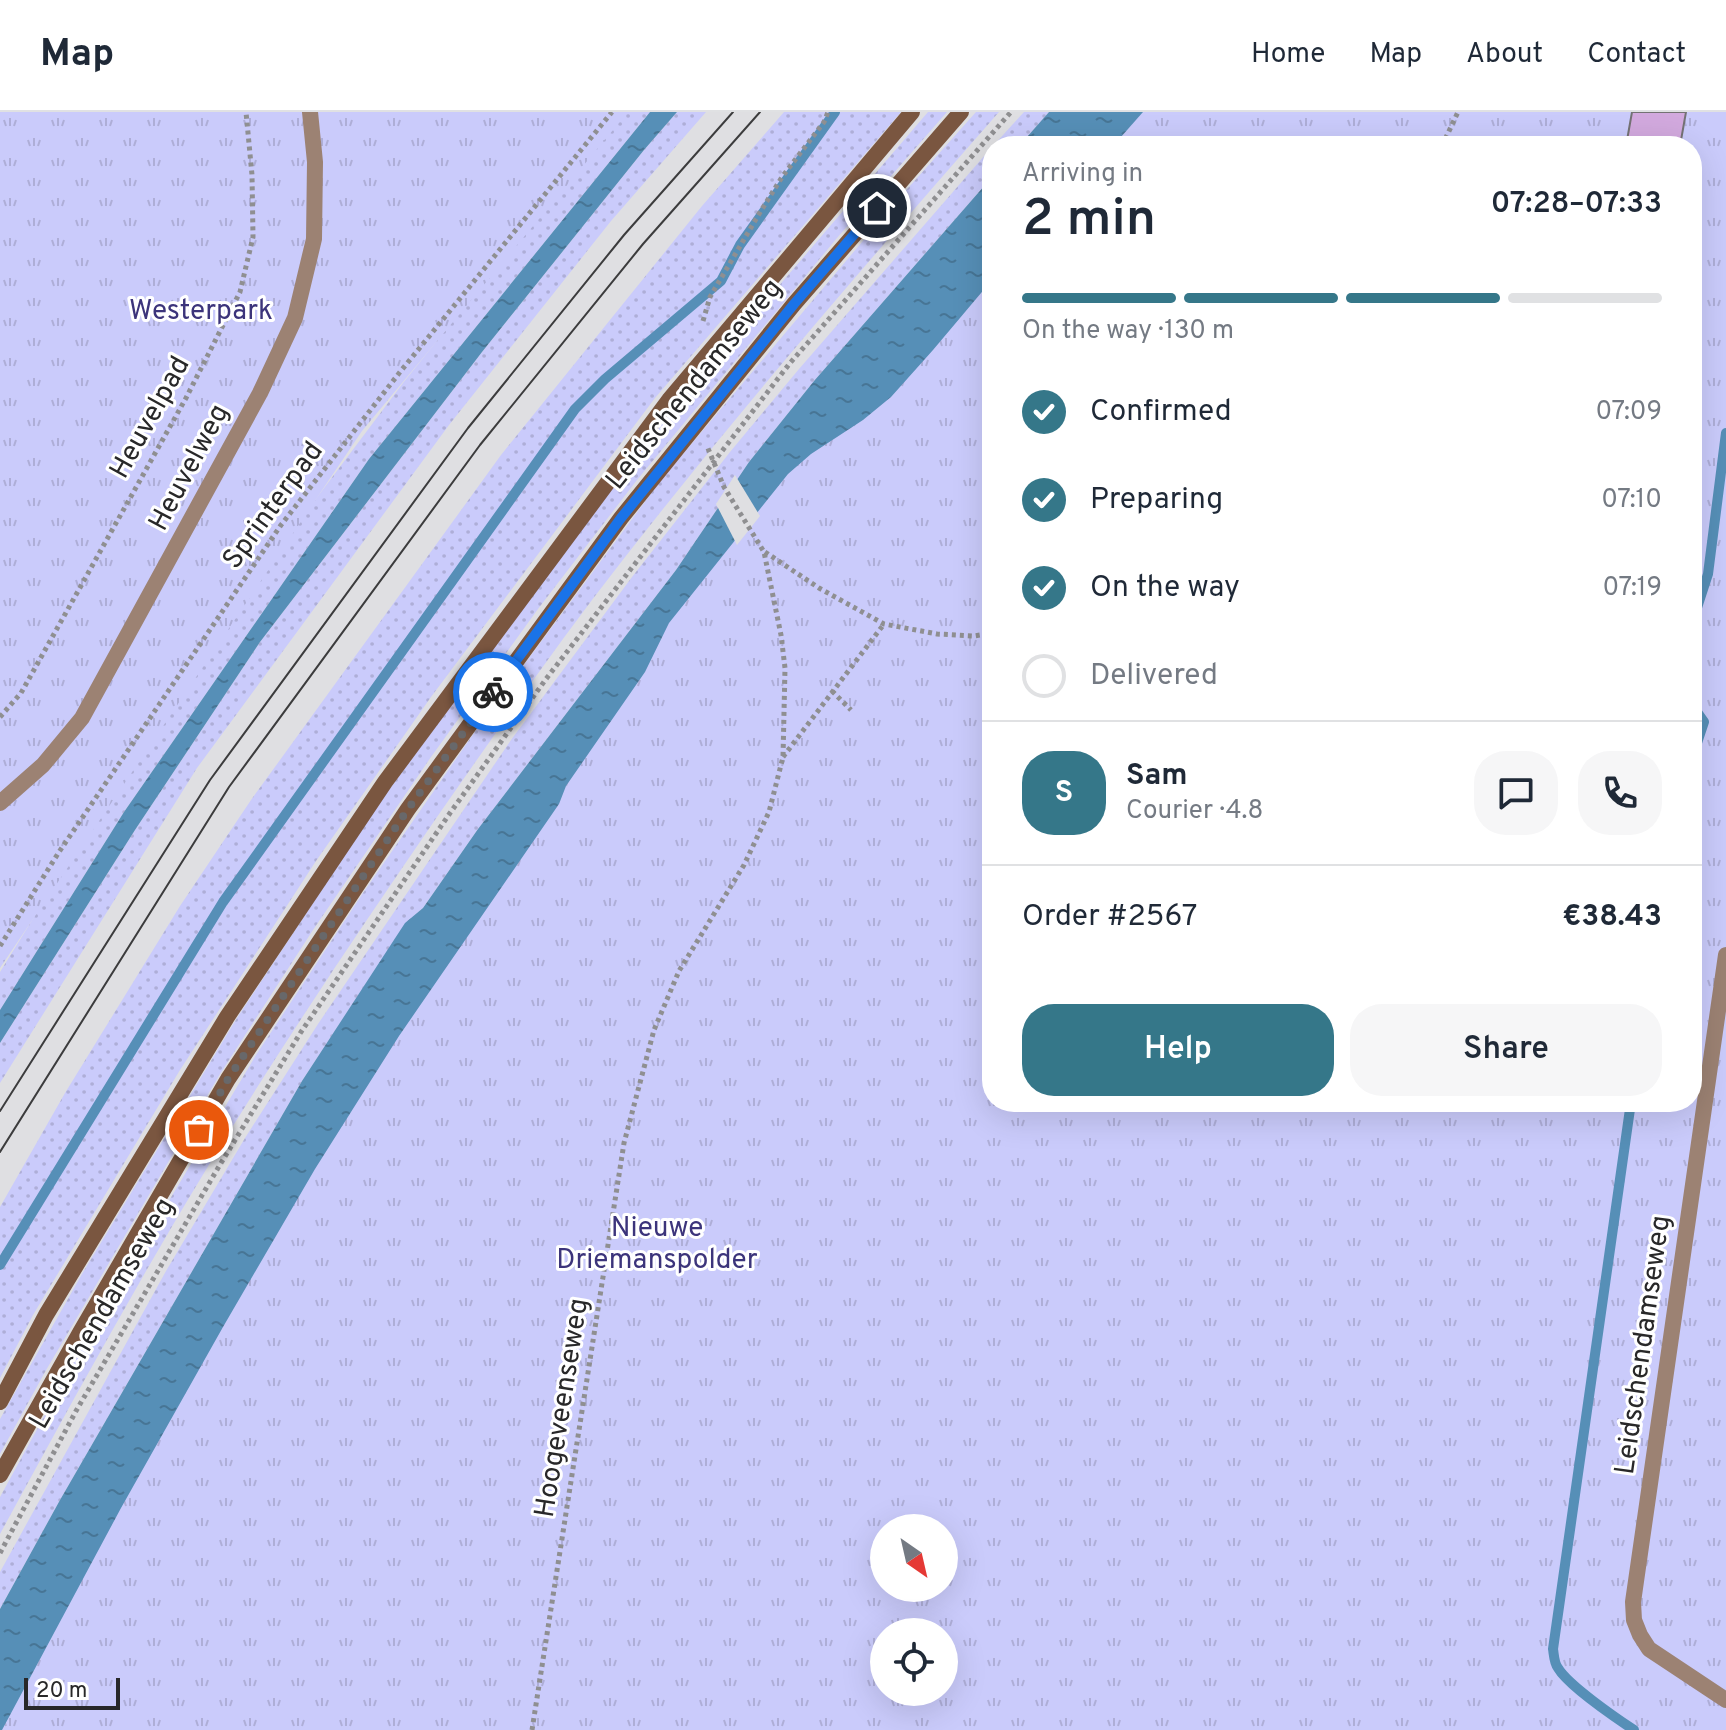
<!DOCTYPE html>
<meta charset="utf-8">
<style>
:root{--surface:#fff;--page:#f6f6f7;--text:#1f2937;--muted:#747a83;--line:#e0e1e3;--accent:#357789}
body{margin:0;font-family:Overpass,sans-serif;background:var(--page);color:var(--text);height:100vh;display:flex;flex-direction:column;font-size:30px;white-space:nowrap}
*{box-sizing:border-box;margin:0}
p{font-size:26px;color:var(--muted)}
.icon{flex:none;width:44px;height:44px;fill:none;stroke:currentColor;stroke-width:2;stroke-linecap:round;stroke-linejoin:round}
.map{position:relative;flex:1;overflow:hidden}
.side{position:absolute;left:982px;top:24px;width:720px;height:976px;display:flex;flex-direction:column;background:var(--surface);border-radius:32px;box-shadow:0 8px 32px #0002}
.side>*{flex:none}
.needle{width:52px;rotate:146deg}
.buttons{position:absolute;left:870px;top:1402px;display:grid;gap:16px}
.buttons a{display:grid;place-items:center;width:88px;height:88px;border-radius:50%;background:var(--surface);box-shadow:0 8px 32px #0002;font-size:40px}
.scale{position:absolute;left:24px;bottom:20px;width:96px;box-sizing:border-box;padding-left:8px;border:4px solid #282829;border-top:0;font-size:22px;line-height:28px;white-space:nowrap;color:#282829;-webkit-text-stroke:6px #fff;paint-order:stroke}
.pin{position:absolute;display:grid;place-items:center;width:68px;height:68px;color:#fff;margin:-34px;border:4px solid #fff;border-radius:50%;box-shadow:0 2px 8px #0007}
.courier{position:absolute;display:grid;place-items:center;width:80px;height:80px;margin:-40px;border:6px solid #1a73e8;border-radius:50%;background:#fff;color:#222;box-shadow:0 2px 10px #0007}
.head em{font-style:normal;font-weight:600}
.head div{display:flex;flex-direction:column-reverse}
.head{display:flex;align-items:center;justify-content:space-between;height:136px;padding:0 40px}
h1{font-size:52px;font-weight:600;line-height:60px}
.bar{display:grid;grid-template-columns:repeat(4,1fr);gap:12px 8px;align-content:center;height:96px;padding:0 40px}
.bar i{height:10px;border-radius:6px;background:var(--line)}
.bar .selected{background:var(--accent)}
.bar p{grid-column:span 4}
.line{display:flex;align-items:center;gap:20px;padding:0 40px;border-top:2px solid var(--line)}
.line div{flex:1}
.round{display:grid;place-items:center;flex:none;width:84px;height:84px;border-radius:32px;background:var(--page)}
ol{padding:0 40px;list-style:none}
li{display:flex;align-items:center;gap:24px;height:88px}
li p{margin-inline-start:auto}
li .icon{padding:8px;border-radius:50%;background:var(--accent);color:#fff;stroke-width:4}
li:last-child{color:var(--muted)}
li i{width:44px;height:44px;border:4px solid var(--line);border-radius:50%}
.action{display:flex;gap:16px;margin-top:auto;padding:16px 40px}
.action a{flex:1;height:92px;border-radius:32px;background:var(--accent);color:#fff;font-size:32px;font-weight:600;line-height:92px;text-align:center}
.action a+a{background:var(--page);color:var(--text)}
header{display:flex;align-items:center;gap:48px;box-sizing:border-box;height:112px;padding:0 40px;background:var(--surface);border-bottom:2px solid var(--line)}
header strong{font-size:38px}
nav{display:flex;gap:44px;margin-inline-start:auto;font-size:28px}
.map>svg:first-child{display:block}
.grass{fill:url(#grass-dots)}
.park{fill:url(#park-tufts);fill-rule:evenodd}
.water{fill:url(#water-ripples)}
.pier{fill:#dfdfe2}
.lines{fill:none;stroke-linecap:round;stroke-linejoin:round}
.stream{stroke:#568fb7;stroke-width:10}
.building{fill:#d2a9de;stroke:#747274;stroke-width:2}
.path{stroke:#8f8f91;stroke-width:5;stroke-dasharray:4 4;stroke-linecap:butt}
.street{stroke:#9c8273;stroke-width:16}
.secondary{stroke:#7a5640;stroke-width:16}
.tram{stroke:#3c3c3d;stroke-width:2}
.done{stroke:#68686a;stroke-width:8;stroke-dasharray:0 14.4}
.route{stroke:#1a73e8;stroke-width:10}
.labels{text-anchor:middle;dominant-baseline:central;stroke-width:6;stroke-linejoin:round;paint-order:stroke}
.park-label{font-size:28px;fill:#3c347b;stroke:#fff}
.street-label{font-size:28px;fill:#282829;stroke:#fff}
</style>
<header>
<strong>Map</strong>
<nav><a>Home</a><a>Map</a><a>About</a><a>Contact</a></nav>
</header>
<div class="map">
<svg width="1726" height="1618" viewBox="0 0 1726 1618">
<defs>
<pattern id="grass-dots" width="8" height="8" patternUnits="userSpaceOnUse" patternTransform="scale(2)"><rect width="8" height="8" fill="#cacbfb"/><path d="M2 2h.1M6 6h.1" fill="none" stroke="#aeaed7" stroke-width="1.8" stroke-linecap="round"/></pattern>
<pattern id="park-tufts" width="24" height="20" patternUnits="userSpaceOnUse" patternTransform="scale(2)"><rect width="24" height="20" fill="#cacbfb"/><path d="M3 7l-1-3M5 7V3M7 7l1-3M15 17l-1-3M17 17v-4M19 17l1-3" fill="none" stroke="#aeaed7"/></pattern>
<pattern id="water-ripples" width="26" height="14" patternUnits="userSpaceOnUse" patternTransform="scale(2)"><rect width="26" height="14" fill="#568fb7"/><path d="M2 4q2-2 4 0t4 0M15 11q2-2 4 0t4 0" fill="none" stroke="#477595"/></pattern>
</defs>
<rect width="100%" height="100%" fill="#dfdfe2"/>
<!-- grass -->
<g class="grass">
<path d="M 621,0 L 650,0 L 369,347 L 124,700 L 0,898 L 0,860 L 138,637 L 291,420 L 403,271 Z"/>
<path d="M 677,0 L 706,0 L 611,109 L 449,313 L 197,656 L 0,971 L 0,931 L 135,718 L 260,530 L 482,240 L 644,38 Z"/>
<path d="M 784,0 L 901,0 L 655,286 L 431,585 L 316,749 L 180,958 L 33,1203 L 0,1266 L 0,1095 L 65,981 L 180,794 L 251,688 L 501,343 L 702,94 Z"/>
<path d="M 928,0 L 947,0 L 837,126 L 637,368 L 538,497 L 431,645 L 313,818 L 220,962 L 45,1260 L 0,1342 L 0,1307 L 82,1162 L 237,906 L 379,691 L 632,349 L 704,261 Z"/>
<path d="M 976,0 L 999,0 C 870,147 742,295 622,449 C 557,532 497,619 437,705 C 358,820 280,936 207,1056 C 134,1176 67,1299 0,1422 L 0,1385 L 87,1226 L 256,943 L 363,781 L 483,608 L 661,368 L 900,85 Z"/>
<path d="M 1024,0 L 1049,0 L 1019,34 L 993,34 Z"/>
<path d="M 992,35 L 992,65 L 814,269 L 749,350 L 676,458 L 478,717 L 423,796 L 405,812 L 302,969 L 60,1388 L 0,1497 L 0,1460 L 166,1159 L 245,1026 L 318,912 L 511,628 L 632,465 L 730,340 L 799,257 Z"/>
</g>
<!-- park -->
<g class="park">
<path d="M 0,0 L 628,0 L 362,319 L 0,856 Z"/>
<path d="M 1088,0 L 1726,0 L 1726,1618 L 0,1618 L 0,1534 L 501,705 L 992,105 L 992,990 L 1692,990 L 1692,34 L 1057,34 ZM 884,1416 L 944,1416 L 944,1476 L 884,1476 ZM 884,1520 L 944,1520 L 944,1580 L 884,1580 Z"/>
</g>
<!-- water -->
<g class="water">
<path d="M 650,0 L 677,0 L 644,38 L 482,240 L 260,530 L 135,718 L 0,931 L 0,898 L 124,700 L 369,347 Z"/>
<path d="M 1049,0 L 1143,0 L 1113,34 L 1019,34 Z"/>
<path d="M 992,65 L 992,168 L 933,238 L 891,285 L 863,308 L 811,342 L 788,362 L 669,511 L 645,560 L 566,674 L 559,692 L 399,924 L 315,1057 L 223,1215 L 121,1396 L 2,1618 L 0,1618 L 0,1497 L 60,1388 L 302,969 L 405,811 L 423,796 L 478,717 L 676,458 L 749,350 L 814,269 Z"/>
</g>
<!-- pier -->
<path class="pier" d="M 735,363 L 760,404 L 737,433 L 716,392 Z"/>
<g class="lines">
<!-- stream -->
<g class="stream">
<path d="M 1692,511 L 1708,462 L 1726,321"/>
<path d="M 1692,593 L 1704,610 L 1692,646"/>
<path d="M 1631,990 L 1553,1537 C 1554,1543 1554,1551 1558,1556 C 1568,1573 1616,1606 1634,1618"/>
<path d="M 0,1153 L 223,790 L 575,297 L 605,267 L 721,169 L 740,133 L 835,0"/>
</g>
</g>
<!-- building -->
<path class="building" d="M 1632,0 L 1686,0 L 1680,34 L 1626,34 Z"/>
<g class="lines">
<!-- path -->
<g class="path">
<path d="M 1442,34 L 1458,0"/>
<path d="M 703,209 L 710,185 L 759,102 L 782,65 L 824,10 L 828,0"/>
<path d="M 765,440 L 819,476 L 884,512 L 937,522 L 974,524 L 992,521"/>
<path d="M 832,579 L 851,598"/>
<path d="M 0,605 L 21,581 L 186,286 L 240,180 L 253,125 L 252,63 L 246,0"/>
<path d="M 783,645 L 884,512"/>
<path d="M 0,834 L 59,740 L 281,413 L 400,260 L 612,0"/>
<path d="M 0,1441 L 76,1299 L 218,1056 L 301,920 L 450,701 L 546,567 L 790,251 L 1011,0"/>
<path d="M 532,1618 L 624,1031 L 654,918 L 679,859 L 744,753 L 769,700 L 783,645 L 785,556 L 781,523 L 764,440 L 724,375 L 707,334"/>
</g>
<!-- street -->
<g class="street">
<path d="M 0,691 L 43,653 L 82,606 L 260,281 L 295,206 L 314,127 L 315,50 L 310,0"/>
<path d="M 1726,843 L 1633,1490 L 1634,1508 L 1640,1523 L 1649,1537 L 1726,1588"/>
</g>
<!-- secondary -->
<g class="secondary">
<path d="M 0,1290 L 46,1203 L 227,905 L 385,670 L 669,288 L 912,0"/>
<path d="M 0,1363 L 81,1219 L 228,967 L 408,697 L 621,406 L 794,192 L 961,0"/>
</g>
<!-- tram -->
<g class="tram">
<path d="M 0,999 L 210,668 L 468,316 L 624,123 L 733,0"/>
<path d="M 0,1040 L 229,675 L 480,333 L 643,132 L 760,0"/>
</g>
</g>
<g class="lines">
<!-- done -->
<path class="done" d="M 199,1018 L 228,967 L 408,697 L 493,580"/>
<!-- route -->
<path class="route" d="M 493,580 L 621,406 L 794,192 L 877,96"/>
</g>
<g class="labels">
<!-- park labels -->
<g class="park-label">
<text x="201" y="200">Westerpark</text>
<text x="657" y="1117">Nieuwe<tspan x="657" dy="32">Driemanspolder</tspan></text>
</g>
<!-- street labels -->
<g class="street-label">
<text transform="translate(695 273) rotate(-51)">Leidschendamseweg</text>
<text transform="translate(151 306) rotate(-61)">Heuvelpad</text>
<text transform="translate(190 356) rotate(-62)">Heuvelweg</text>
<text transform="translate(274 394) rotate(-54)">Sprinterpad</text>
<text transform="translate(103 1202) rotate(-60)">Leidschendamseweg</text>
<text transform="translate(1644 1233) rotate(-82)">Leidschendamseweg</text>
<text transform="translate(563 1296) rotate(-81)">Hoogeveenseweg</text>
</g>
</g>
</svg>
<div class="buttons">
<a><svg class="needle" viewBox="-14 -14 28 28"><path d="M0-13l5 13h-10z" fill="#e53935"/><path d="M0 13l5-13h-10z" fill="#747a83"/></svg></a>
<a><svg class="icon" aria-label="locate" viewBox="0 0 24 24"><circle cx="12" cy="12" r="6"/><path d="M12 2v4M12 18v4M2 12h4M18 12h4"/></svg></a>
</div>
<div class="scale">20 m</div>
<div class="pin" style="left:199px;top:1018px;background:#ea580c"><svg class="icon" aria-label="bag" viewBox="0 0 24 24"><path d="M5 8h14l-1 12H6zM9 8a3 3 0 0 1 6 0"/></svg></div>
<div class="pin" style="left:877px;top:96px;background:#1f2937"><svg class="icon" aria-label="home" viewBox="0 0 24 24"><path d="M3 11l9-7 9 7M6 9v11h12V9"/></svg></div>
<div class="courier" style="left:493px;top:580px"><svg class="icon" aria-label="bike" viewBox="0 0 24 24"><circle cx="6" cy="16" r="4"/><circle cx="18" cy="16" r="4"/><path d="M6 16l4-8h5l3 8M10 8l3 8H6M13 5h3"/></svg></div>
<section class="side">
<div class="head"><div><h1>2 min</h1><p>Arriving in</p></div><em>07:28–07:33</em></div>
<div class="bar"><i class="selected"></i><i class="selected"></i><i class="selected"></i><i></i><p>On the way · 130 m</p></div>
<ol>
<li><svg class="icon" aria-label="check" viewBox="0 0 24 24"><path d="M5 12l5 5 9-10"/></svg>Confirmed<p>07:09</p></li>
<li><svg class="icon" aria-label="check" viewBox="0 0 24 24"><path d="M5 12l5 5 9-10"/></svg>Preparing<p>07:10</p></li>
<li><svg class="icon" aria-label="check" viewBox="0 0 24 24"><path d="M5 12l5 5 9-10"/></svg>On the way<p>07:19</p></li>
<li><i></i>Delivered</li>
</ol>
<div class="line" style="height:144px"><b class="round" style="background:var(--accent);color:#fff">S</b><div><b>Sam</b><p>Courier · 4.8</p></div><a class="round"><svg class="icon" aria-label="chat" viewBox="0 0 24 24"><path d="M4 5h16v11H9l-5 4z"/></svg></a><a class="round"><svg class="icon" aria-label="phone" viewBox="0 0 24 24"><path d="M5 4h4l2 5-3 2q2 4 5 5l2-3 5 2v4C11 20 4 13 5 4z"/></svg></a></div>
<div class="line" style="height:104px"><div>Order #2567</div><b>€38.43</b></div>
<div class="action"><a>Help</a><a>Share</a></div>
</section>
</div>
